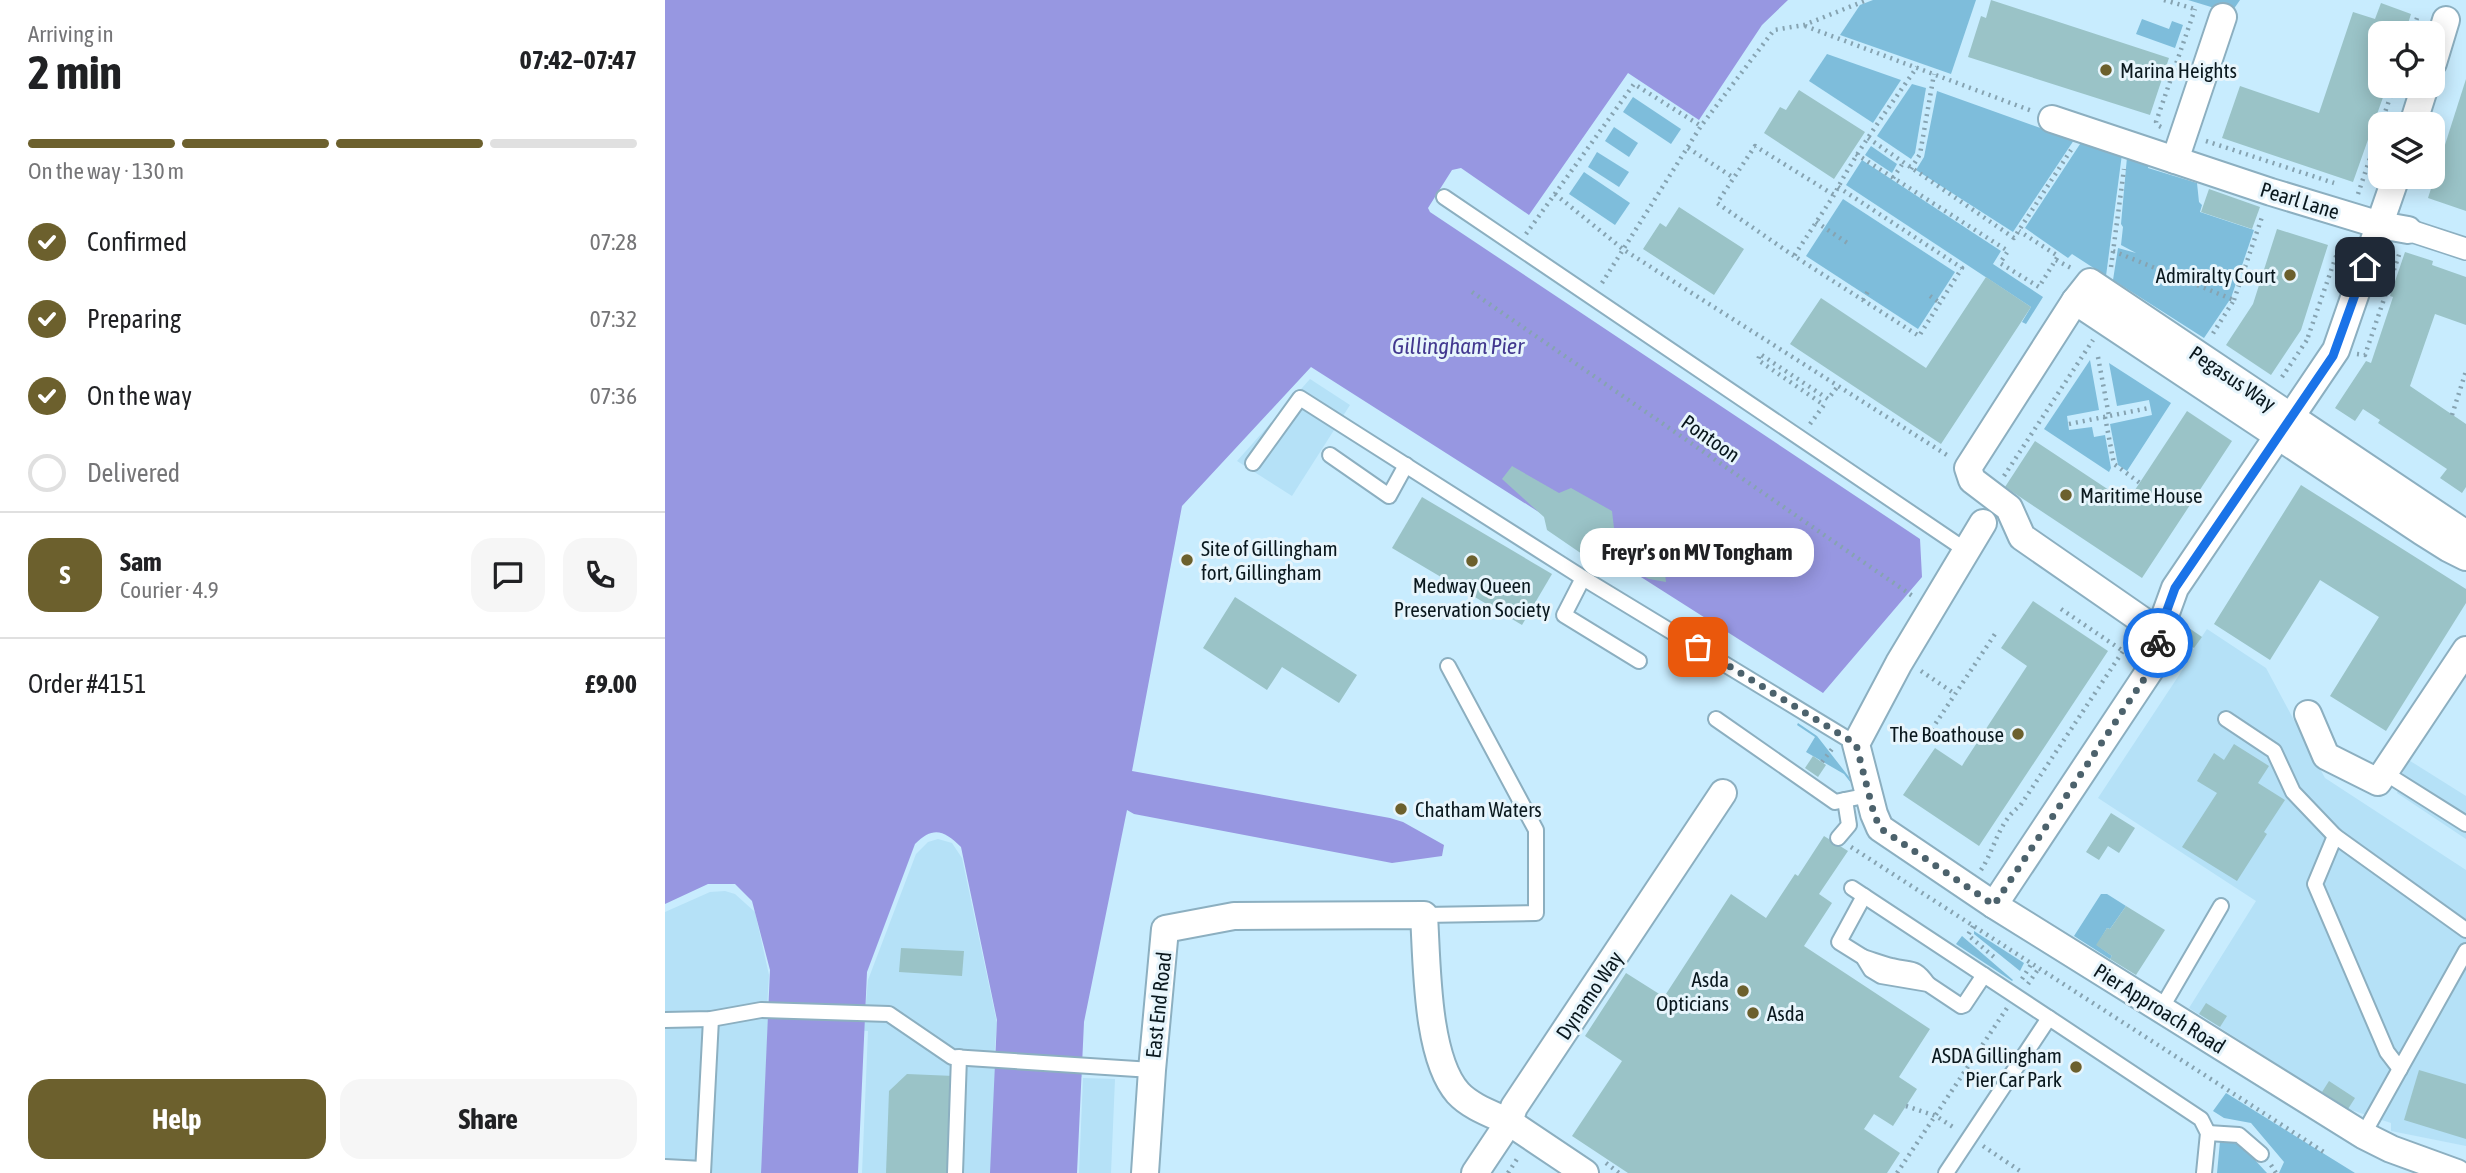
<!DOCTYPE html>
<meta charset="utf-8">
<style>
:root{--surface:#fff;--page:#f6f6f6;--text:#202124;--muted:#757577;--line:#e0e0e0;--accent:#6c602d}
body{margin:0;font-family:"Asap Condensed",sans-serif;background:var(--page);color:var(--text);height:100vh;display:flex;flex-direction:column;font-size:26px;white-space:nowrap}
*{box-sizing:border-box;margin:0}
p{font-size:23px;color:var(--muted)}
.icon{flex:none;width:38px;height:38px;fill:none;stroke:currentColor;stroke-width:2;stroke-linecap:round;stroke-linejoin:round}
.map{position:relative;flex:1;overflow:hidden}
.side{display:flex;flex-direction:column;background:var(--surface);width:665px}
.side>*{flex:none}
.tools{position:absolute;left:1703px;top:21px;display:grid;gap:14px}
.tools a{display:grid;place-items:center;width:77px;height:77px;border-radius:14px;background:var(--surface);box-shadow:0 4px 18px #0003;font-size:35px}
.pin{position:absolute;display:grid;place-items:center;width:60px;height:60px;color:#fff;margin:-30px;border-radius:14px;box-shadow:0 4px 10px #0006}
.courier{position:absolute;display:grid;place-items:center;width:70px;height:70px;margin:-35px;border:5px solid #1a73e8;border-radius:50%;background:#fff;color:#222;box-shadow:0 2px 9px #0007}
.bubble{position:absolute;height:49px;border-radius:21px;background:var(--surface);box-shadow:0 4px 18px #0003;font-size:23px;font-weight:700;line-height:49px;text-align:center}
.overview em{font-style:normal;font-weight:700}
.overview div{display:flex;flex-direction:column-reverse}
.overview{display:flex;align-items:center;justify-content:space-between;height:119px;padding:0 28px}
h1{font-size:46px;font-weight:700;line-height:52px}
.bar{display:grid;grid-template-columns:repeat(4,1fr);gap:10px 7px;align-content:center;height:84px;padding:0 28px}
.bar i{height:9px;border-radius:5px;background:var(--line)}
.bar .active{background:var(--accent)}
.bar p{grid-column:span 4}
.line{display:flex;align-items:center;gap:18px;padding:0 28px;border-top:2px solid var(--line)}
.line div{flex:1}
.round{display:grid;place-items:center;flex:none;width:74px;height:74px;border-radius:21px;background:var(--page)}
ol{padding:0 28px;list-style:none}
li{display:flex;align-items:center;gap:21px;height:77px}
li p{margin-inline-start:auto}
li .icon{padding:7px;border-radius:50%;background:var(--accent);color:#fff;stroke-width:4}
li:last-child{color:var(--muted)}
li i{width:38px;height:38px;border:4px solid var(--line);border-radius:50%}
.action{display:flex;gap:14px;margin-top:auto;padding:14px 28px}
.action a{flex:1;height:80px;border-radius:21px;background:var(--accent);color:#fff;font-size:28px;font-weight:700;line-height:80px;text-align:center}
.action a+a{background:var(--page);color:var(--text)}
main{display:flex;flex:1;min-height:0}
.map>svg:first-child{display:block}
.built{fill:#b5e1f7}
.green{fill:#7ebddb}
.water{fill:#9797e1}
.building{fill:#9ac3c7}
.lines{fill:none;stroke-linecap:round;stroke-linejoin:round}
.service-casing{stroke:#8cafc0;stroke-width:18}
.pedestrian-casing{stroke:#8cafc0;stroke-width:24}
.minor-casing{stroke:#8cafc0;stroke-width:30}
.path{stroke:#86a3b1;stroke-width:4.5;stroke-dasharray:2 5;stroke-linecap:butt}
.service{stroke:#fff;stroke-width:14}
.pedestrian{stroke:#fff;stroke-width:21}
.minor{stroke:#fff;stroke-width:26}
.done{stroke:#4c626c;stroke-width:7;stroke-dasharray:0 12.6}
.route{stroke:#1a73e8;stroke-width:9}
.poi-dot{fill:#6c602d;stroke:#e7f5fc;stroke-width:2.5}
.labels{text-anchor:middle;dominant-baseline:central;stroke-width:6;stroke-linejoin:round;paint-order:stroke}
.poi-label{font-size:21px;fill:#0a181e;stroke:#e7f5fc;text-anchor:start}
.street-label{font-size:21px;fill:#0a181e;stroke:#e7f5fc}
.water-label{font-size:23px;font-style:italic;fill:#42388f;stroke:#e7f5fc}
</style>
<main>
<section class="side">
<div class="overview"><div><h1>2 min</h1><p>Arriving in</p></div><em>07:42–07:47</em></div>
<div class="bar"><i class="active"></i><i class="active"></i><i class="active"></i><i></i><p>On the way · 130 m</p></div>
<ol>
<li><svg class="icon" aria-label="check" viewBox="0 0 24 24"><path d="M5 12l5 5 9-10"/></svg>Confirmed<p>07:28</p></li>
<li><svg class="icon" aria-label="check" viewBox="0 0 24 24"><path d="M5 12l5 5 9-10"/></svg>Preparing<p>07:32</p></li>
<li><svg class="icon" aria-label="check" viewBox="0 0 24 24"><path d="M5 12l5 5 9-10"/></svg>On the way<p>07:36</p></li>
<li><i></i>Delivered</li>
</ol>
<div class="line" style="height:126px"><b class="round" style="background:var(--accent);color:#fff">S</b><div><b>Sam</b><p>Courier · 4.9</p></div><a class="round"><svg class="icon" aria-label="chat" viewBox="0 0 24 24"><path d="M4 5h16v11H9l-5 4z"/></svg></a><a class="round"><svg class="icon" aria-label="phone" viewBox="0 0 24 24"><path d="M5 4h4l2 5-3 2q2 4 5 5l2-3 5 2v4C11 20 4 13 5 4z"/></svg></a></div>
<div class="line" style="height:91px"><div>Order #4151</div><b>£9.00</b></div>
<div class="action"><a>Help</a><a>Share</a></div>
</section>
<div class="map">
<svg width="1801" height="1173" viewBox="0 0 1801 1173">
<rect width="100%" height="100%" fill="#c8ecfe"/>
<!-- built -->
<g class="built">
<path d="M 645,379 L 685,405 L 627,496 L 572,461 Z"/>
<path d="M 1542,629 L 1601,668 L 1660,778 L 1801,870 L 1801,1146 L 1726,1131 L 1726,1123 L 1683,1109 L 1524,1008 L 1591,901 L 1433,798 L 1522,663 L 1521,660 Z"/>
<path d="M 1742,759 L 1801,796 L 1801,839 L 1732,793 Z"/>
<path d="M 273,839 L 287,843 L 297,858 L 332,1023 L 329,1058 L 418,1063 L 417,1077 L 331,1074 L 326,1173 L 197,1173 L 203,1031 L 103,1026 L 96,1173 L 0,1173 L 0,912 L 45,892 L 60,891 L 70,894 L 90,912 L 104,975 L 102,1008 L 200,1013 L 203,980 L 251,854 L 263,842 Z"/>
<path d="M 418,1078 L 450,1079 L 446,1173 L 414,1173 Z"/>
</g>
<!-- green -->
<g class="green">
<path d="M 1208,0 L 1311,0 L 1286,74 L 1175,35 L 1195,5 Z"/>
<path d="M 1523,0 L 1575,0 L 1566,13 Z"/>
<path d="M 1477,19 L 1504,29 L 1507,21 L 1518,25 L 1510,48 L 1471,34 Z"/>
<path d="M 1162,54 L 1236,80 L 1208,123 L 1144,81 Z"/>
<path d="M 1247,84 L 1261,88 L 1250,153 L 1246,159 L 1212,136 Z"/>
<path d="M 1272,91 L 1409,140 L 1348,232 L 1251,170 L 1259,157 Z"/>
<path d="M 968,97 L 1016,129 L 1006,144 L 958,112 Z"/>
<path d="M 949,127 L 973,143 L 964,157 L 940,141 Z"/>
<path d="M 1417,141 L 1457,154 L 1441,276 L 1407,254 L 1403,258 L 1360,228 Z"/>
<path d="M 1206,146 L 1232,164 L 1227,173 L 1200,155 Z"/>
<path d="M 932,152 L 964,172 L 954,187 L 923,167 Z"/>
<path d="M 1462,157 L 1484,162 L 1483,168 L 1532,183 L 1534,202 L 1537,205 L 1535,212 L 1589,230 L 1566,298 L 1539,338 L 1448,280 L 1453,248 L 1471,253 L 1456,245 L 1458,227 L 1456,224 Z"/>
<path d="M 1197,160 L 1336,251 L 1328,264 L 1378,297 L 1361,324 L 1357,322 L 1366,307 L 1181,185 Z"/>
<path d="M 919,172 L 965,203 L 950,225 L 904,194 Z"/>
<path d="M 1178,199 L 1290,272 L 1253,329 L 1141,256 Z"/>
<path d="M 1425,360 L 1434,410 L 1402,416 L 1404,430 L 1427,427 L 1429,437 L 1440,435 L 1446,468 L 1444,472 L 1379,429 Z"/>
<path d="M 1444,363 L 1506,403 L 1462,471 L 1453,465 L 1445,424 L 1487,415 L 1484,400 L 1452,406 Z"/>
<path d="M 1133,723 L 1152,736 L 1184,777 L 1186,783 L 1179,774 L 1141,752 L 1150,737 L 1132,725 Z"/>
<path d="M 1436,894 L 1442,894 L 1461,906 L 1445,929 L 1442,928 L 1432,945 L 1447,956 L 1445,959 L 1409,936 Z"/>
<path d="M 1309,931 L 1359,963 L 1355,971 L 1309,934 Z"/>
<path d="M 1297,936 L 1348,980 L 1347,981 L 1291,944 Z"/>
<path d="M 1561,1093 L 1690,1173 L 1614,1173 L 1619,1162 L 1586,1123 L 1559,1118 L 1548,1111 Z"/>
<path d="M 1555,1141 L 1575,1144 L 1602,1173 L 1552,1173 Z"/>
</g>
<!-- water -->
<path class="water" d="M 0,0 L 1123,0 L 1097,25 L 1034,120 L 963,73 L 864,215 L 796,168 L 787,170 L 763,208 L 765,212 L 1255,539 L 1257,577 L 1158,693 L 646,367 L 517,506 L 467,771 L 725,818 L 738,822 L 779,845 L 777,856 L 727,863 L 469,814 L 462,810 L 419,1022 L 412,1173 L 325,1173 L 332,1020 L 296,847 C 279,830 268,826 250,844 L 202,972 L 193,1173 L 96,1173 L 105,970 L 87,901 L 70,884 L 43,884 L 0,904 Z"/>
<!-- building -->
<g class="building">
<path d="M 1326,0 L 1504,58 L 1485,115 L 1303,57 L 1316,16 L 1321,18 Z"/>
<path d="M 1716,3 L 1746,14 L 1740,33 L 1715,33 L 1715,86 L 1722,86 L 1688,182 L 1557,138 L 1575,86 L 1654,113 L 1688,12 L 1710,19 Z"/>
<path d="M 1801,79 L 1801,211 L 1763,198 Z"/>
<path d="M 1134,90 L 1200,132 L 1169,179 L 1099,133 L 1115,107 L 1121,110 Z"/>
<path d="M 1544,189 L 1595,207 L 1587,229 L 1536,212 Z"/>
<path d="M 1014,207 L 1079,249 L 1049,295 L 978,249 L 995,223 L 1001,227 Z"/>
<path d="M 1612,229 L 1663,245 L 1636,330 L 1606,375 L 1561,345 L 1588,304 Z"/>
<path d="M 1740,252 L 1768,261 L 1767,265 L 1801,277 L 1801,325 L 1770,314 L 1745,386 L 1801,424 L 1801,487 L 1797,493 L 1775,478 L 1782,469 L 1713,423 L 1715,420 L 1698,409 L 1690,421 L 1670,408 L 1701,361 L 1706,363 L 1728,297 L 1725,296 Z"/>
<path d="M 1321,277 L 1366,307 L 1276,444 L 1125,344 L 1156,298 L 1261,368 Z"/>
<path d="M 1522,411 L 1567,441 L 1477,578 L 1340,487 L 1370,441 L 1462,502 Z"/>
<path d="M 847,466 L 894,493 L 906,488 L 947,511 L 949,528 L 999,566 L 1001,582 L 984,579 L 934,552 L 917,554 L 882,530 L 879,517 L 837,479 Z"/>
<path d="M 1636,485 L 1801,589 L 1801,603 L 1721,731 L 1665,696 L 1714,617 L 1655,580 L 1605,660 L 1549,624 Z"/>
<path d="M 757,497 L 887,574 L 857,625 L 727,548 Z"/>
<path d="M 570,597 L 692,675 L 674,703 L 617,667 L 602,690 L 538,648 Z"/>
<path d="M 1368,601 L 1443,651 L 1314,846 L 1238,795 L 1270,748 L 1297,766 L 1300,761 L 1362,666 L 1336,648 Z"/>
<path d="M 1524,628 L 1537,637 L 1529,648 L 1516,640 Z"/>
<path d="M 1569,744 L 1604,766 L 1593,783 L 1620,800 L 1599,832 L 1602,834 L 1572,881 L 1517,847 L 1552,793 L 1532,781 L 1549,753 L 1559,760 Z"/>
<path d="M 1148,756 L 1161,765 L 1153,777 L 1140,768 Z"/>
<path d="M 1446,813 L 1470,828 L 1454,853 L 1443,846 L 1434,860 L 1421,852 Z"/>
<path d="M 1159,836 L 1183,851 L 1154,894 L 1167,903 L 1139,946 L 1265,1029 L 1234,1077 L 1252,1089 L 1228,1126 L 1209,1114 L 1199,1129 L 1235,1153 L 1222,1173 L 963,1173 L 907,1136 L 957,1061 L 920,1036 L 961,973 L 999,997 L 1066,894 L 1101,918 L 1130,874 L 1133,876 Z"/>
<path d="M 1461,906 L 1500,930 L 1471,975 L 1445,959 L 1447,956 L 1431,945 L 1442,928 L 1445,929 Z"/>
<path d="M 236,948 L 299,951 L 297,976 L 234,972 Z"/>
<path d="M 1541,1003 L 1562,1016 L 1555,1027 L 1534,1014 Z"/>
<path d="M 1754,1070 L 1801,1084 L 1801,1139 L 1739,1120 Z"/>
<path d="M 242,1074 L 289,1076 L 285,1173 L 221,1173 L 224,1091 Z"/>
<path d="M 1664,1081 L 1690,1098 L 1683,1109 L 1657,1092 Z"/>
</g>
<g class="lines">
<!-- service casing -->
<g class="service-casing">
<g id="service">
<path d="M 779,197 L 1302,551"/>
<path d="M 665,455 L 724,496 L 741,465"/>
<path d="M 588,463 L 635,398 L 918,578 L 1191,744"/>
<path d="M 918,578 L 899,615 L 974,661"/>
<path d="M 1051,719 L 1170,802 L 1204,795"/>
<path d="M 1561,719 L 1609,751 L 1628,792 L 1670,836"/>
<path d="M 1720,773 L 1801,824"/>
<path d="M 1173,838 L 1184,825 L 1180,800"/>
<path d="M 1187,888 L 1384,1018"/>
<path d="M 1199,896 L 1174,942 L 1198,957 L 1206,970 L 1216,976 L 1263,984 L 1296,1006 L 1299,1005 L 1319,975"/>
<path d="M 759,915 L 871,913 L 871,830 L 783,666"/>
<path d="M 1198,957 C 1208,960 1217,964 1227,966 C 1246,971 1250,965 1263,984"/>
<path d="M 1496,1009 L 1556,906"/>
<path d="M 0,1020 L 46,1019 L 96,1010 L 224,1014 L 287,1057 L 487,1070"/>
<path d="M 1735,1069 L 1722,1052 L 1650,884 L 1670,836 L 1801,930"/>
<path d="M 1543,1133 L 1574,1135 L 1596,1154"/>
<path d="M 1698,1135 L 1801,951"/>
<path d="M 0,1167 L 38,1169"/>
<path d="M 38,1173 L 46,1019"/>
<path d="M 290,1173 L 294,1057"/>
<path d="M 1281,1173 L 1384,1018 L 1536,1119 L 1543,1133 L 1539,1173"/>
</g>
</g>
<!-- pedestrian casing -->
<g class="pedestrian-casing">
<path id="pedestrian" d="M 1743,230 L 1801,249"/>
</g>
<!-- minor casing -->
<g class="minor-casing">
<g id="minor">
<path d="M 1768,63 L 1781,20"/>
<path d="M 1387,119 L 1606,192 L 1715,225 L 1743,230"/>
<path d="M 1748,124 L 1760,86"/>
<path d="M 1510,160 L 1558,17"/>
<path d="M 1410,301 L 1756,531 L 1783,548 L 1801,557"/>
<path d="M 1318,523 L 1234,663 L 1191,744 L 1209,814 L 1215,828 L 1329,905 L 1698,1135 L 1726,1149 L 1792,1173"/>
<path d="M 1494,632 L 1357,537 L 1344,508 L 1307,480 L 1303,468 L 1410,301 L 1425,282 L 1801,534"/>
<path d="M 1643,714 L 1661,756 L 1713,782 L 1801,650"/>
<path d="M 1329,905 L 1491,661 L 1494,632 L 1510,588 L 1671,350 L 1731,177"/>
<path d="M 480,1173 L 487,1070 L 500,929 L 569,916 L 759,915 C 762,962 761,1057 793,1093 C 806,1107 827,1114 844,1122 L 810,1173"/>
<path d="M 920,1173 L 844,1122 L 849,1107 L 1058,793"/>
</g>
</g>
<!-- path -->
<g class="path">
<path d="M 1499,0 L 1530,9"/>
<path d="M 1140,26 L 1367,111"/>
<path d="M 1747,33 L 1752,18"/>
<path d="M 1716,124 L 1729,86"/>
<path d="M 1496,127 L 1492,125 L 1491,122 L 1530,9"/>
<path d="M 1203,138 L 1349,238 L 1406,150"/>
<path d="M 1541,141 L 1669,183"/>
<path d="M 1023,148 L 1069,178"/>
<path d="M 1191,154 L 1343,251 L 1335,263 L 1374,287 L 1393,256 L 1354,231"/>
<path d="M 1246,169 L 1255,154 L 1269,74"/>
<path d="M 1228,178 L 1238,163"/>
<path d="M 1173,187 L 1297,268 L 1254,336 L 1129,256 L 1169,195 C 1192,150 1223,109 1252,67"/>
<path d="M 890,194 L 959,250 L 1285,457"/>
<path d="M 1693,194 L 1715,128"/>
<path d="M 1151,222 L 1184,244"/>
<path d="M 861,234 L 969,84 L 1036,126"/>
<path d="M 1448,251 L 1569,300 L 1547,335"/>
<path d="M 1129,256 L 1052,203 L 1090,146 L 1169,195"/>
<path d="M 1391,260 L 1406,268"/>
<path d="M 1446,267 L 1459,169"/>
<path d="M 937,283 L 1036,126 L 1109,30 L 1139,25 L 1202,0"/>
<path d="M 807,292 L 1249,597"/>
<path d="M 1265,296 L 1275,303"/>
<path d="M 1198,300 L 1205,288"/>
<path d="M 1569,300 L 1598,214"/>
<path d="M 1643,337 L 1677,239"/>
<path d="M 1692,354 L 1700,355 L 1735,252"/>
<path d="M 1433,357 L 1444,416"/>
<path d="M 1617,377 L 1644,337"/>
<path d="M 1787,415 L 1801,371"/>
<path d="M 1440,417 L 1449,464 L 1475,483"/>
<path d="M 1145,424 L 1159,405 L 1093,360 L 1095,354 L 1163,399 L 1173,386"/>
<path d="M 1404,424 L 1484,408"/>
<path d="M 1339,476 L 1428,340"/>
<path d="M 1396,609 L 1458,651"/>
<path d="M 1256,671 L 1290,694"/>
<path d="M 1259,741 L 1332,631"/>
<path d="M 1157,762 L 1167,749"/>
<path d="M 1186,847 L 1662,1154"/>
<path d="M 1316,870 C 1330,849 1333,822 1355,806 L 1458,651 L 1467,657"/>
<path d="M 1308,926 L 1303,935 L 1329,957"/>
<path d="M 1357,979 L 1367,963"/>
<path d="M 1363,984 L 1374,968"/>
<path d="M 1241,1106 L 1271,1116 L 1291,1129"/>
<path d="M 1318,1146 L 1358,1173"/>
<path d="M 941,1163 L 954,1173"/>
<path d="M 1606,1165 L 1611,1173"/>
<path d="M 843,1173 L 854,1156"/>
<path d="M 1232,1173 L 1342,1008"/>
</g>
<!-- service -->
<use href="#service" class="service"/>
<!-- pedestrian -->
<use href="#pedestrian" class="pedestrian"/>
<!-- minor -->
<use href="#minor" class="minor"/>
</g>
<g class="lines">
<!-- done -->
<path class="done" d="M 1033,647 L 1191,744 L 1209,814 L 1215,828 L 1329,905 L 1491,661 L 1493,643"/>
<!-- route -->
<path class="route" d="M 1493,643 L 1494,632 L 1510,588 L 1668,356 L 1700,267"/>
</g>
<!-- markers -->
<g class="poi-dot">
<circle cx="1441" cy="70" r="7"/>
<circle cx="1625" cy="275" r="7"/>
<circle cx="1401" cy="495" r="7"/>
<circle cx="522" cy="560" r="7"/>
<circle cx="807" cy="561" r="7"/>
<circle cx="1353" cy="734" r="7"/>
<circle cx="736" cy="809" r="7"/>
<circle cx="1078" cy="991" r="7"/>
<circle cx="1088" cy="1013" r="7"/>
<circle cx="1411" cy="1067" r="7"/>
</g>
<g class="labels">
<!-- poi labels -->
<g class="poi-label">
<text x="1455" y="70">Marina Heights</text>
<text x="1611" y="275" text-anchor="end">Admiralty Court</text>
<text x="1415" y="495">Maritime House</text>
<text x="536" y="548">Site of Gillingham<tspan x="536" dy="24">fort, Gillingham</tspan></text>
<text x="807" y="585" text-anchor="middle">Medway Queen<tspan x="807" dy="24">Preservation Society</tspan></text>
<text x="1339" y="734" text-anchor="end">The Boathouse</text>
<text x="750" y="809">Chatham Waters</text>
<text x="1064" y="979" text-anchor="end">Asda<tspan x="1064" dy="24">Opticians</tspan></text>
<text x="1102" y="1013">Asda</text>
<text x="1397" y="1055" text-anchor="end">ASDA Gillingham<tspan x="1397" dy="24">Pier Car Park</tspan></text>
</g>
<!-- street labels -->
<g class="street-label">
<text transform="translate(1635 200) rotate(17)">Pearl Lane</text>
<text transform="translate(1568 378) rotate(34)">Pegasus Way</text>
<text transform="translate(1046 438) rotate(35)">Pontoon</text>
<text transform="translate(924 995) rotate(-56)">Dynamo Way</text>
<text transform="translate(493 1005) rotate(-84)">East End Road</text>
<text transform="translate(1495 1008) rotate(32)">Pier Approach Road</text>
</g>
<!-- water labels -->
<g class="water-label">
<text x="793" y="346">Gillingham Pier</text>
</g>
</g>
</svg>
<div class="tools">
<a><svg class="icon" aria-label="locate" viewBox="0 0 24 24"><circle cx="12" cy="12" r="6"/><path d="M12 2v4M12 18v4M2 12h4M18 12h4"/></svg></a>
<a><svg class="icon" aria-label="layers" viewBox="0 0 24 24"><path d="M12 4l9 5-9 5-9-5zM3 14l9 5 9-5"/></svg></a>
</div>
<div class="pin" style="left:1033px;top:647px;background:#ea580c"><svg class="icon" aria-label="bag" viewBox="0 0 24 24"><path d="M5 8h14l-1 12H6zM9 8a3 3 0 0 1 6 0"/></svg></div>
<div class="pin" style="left:1700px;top:267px;background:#1f2937"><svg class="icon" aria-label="home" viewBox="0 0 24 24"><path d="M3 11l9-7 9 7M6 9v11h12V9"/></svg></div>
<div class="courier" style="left:1493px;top:643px"><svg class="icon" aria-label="bike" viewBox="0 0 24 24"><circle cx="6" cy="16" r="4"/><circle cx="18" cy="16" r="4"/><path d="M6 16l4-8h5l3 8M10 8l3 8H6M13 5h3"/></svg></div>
<div class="bubble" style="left:915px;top:528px;width:234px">Freyr's on MV Tongham</div>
</div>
</main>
